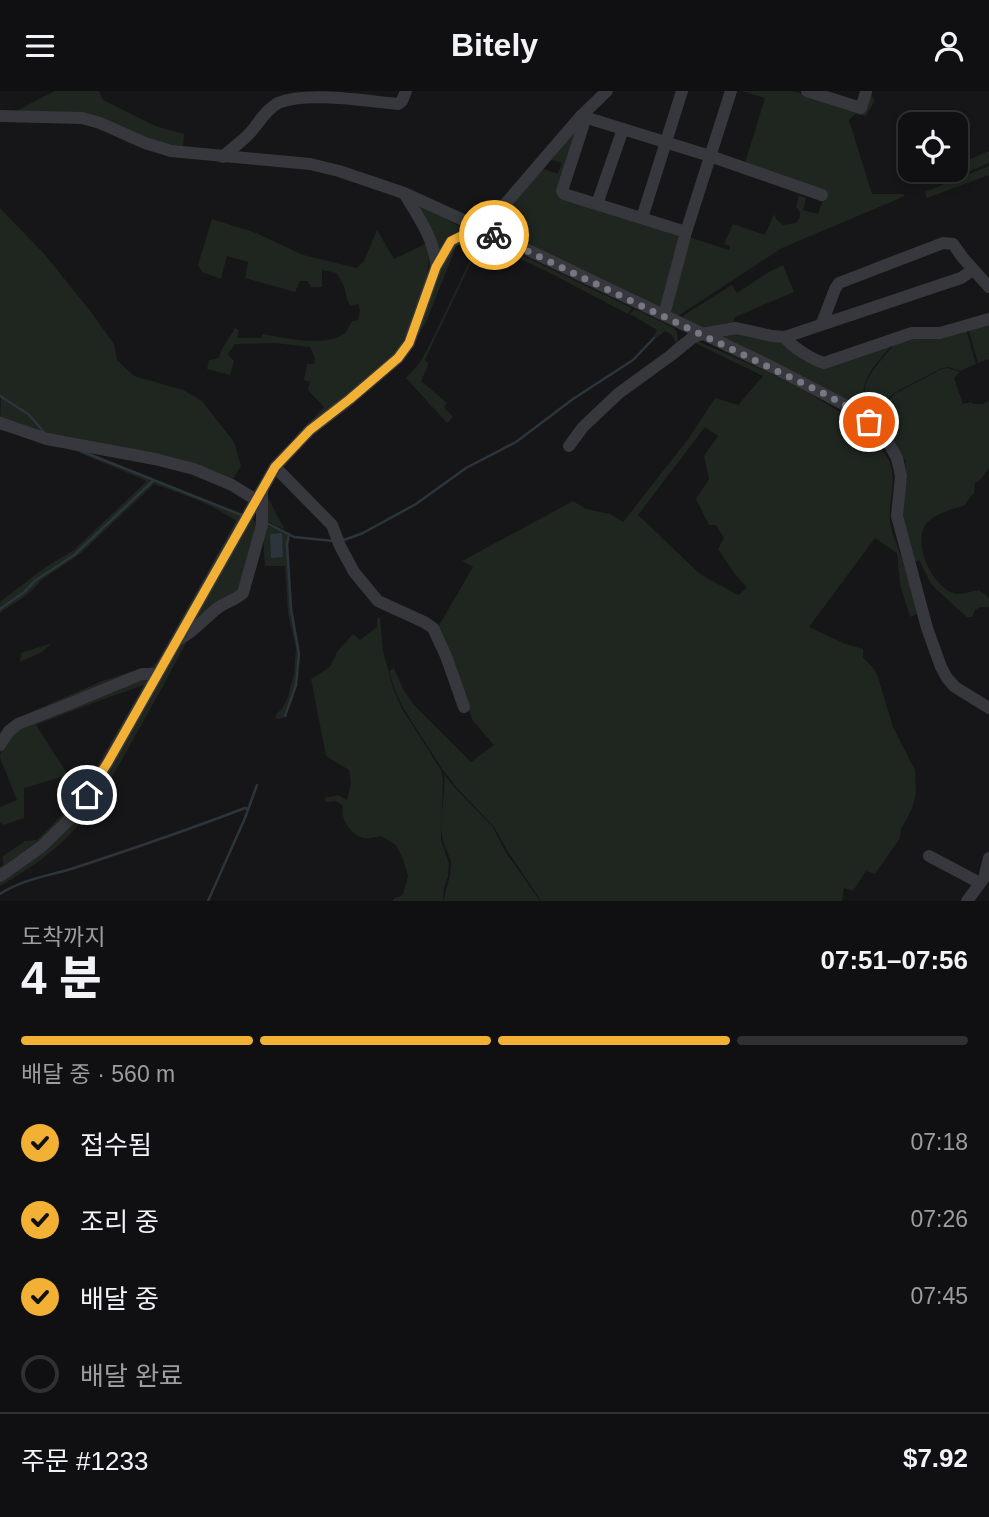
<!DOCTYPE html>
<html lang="ko">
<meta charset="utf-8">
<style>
:root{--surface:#101012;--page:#19191b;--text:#f1f3f6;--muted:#9c9d9f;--line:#303032;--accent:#f2b134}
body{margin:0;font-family:Arial,"Noto Sans KR",sans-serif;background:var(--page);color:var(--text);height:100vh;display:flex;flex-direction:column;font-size:26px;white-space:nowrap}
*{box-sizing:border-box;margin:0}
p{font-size:23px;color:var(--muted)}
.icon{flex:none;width:38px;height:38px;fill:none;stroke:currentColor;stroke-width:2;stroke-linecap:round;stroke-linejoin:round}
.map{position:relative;height:810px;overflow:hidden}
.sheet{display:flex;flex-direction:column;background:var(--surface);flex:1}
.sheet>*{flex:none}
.controls{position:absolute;left:898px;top:21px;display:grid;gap:14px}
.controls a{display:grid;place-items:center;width:70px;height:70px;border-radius:14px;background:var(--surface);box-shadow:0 4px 10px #0003,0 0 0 2px var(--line);font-size:35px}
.pin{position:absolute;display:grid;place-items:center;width:60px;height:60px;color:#fff;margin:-30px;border:4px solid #fff;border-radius:50%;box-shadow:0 2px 7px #0007}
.courier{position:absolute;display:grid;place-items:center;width:70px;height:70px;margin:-35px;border:5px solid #f2b134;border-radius:50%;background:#fff;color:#222;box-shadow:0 2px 9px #0007}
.head em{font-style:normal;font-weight:800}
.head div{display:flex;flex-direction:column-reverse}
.head{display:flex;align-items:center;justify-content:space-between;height:119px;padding:0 21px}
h1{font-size:46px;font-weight:800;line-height:52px}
.bar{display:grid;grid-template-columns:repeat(4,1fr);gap:10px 7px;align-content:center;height:84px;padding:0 21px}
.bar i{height:9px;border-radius:5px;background:var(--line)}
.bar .on{background:var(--accent)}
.bar p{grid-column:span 4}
.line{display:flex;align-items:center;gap:18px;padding:0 21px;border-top:2px solid var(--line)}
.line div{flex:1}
ol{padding:0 21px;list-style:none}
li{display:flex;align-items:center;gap:21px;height:77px}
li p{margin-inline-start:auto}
li .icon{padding:7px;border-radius:50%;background:var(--accent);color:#111;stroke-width:4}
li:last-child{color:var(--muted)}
li i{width:38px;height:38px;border:4px solid var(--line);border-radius:50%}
header{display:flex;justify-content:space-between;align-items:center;height:91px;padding:0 21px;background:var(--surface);font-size:32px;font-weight:800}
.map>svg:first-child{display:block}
.green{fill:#1e261f;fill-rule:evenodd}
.water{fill:#2c353c}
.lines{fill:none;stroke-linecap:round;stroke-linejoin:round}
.stream{stroke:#2c353c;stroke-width:2.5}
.minor{stroke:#37383d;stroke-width:12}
.done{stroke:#757880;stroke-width:7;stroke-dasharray:0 12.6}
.route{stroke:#f2b134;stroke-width:9}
</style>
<header><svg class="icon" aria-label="menu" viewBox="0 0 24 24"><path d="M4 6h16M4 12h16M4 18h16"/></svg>Bitely<svg class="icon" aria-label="person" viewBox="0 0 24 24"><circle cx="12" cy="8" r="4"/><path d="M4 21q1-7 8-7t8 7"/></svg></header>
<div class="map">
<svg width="989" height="810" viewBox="0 0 989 810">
<rect width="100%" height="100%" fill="#161618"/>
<!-- green -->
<g class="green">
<path d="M 55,0 L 99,0 L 103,9 L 155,35 L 184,43 L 183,57 L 168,54 L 130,42 L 14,21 Z"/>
<path d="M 742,0 L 793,0 L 861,21 L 869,1 L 875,9 L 866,25 L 855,23 L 849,29 L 872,103 L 903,103 L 905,105 L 782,157 L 675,227 L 670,220 L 689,146 L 729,159 L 730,155 L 724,153 L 733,133 L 765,144 L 774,123 L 776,128 L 783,134 L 796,132 C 801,126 802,121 796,116 L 799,104 L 806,107 L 803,119 L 818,123 L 825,103 L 745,72 L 765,7 Z"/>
<path d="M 576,39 L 558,104 L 682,144 L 662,217 L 500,142 L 497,130 L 541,77 L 558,83 L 562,72 L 551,69 Z"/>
<path d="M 989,60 L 989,72 L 947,90 L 943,79 L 956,79 L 956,74 Z"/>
<path d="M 989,75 L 989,84 L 927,107 L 925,101 Z"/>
<path d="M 410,109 L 469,140 L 440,160 Z"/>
<path d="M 0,117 L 46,165 L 91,221 L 114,253 L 117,269 L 134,285 L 183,299 L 202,310 L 234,351 L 241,375 L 231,391 L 76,352 L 0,331 L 1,306 C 8,314 18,316 26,323 C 34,330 39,339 49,344 L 28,323 L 0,305 Z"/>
<path d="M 212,128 L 256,142 L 303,164 L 357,177 L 364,170 L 377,139 L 394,168 L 427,152 C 436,180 410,241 394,265 L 301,344 L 299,342 L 324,316 L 308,299 L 310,291 L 304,289 L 307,273 L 314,273 L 315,267 L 310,256 L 274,252 L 235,253 L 228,263 L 234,270 L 230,284 L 207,278 L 209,269 C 224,268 218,263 225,253 C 228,248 232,243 235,237 L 239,239 L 237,247 L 261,247 L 263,243 C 285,247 323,256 342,244 C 348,241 349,235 352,230 L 358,229 L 360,219 L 358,213 L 351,215 C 345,208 347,202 344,196 C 342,190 339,187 337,182 L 322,179 L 322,196 L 311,196 L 308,190 L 300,190 L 295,201 L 245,187 L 248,171 L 227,165 L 221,188 L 202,181 L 198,174 Z"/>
<path d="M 482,145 L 632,217 L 628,223 L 548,181 L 481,150 L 425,269 L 429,272 L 421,290 L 447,312 L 444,316 L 453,326 L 447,332 L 406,287 L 419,273 L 428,257 Z"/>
<path d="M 458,151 L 426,231 L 414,251 L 446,163 Z"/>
<path d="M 884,170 L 884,172 L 835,191 L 817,231 L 813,234 L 790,241 L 778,243 L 736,235 L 701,240 L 679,230 L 684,224 L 732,194 L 737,202 L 769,181 L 783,174 L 794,201 L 735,226 L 733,232 L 783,242 L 815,231 L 831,194 L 835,188 Z"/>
<path d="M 635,218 L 674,237 L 677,241 L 678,252 L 676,253 L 672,244 L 665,240 L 656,247 L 653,247 L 657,239 L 630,223 Z"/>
<path d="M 989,232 L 989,268 L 978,272 L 968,237 Z"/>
<path d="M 966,238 L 976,273 L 960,280 L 949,276 L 942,277 L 896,301 L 880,314 L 859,321 L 722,251 L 721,242 L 734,240 L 775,247 L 818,273 L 891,255 C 882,266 869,279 865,293 C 862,303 864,309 859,320 C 867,310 862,299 868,288 C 874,276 884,266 892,256 L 894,251 Z"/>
<path d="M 693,248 C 744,271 869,320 890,372 C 897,391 888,411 890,430 C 892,445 899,458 903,471 C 909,488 913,506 917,523 L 910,526 L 900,493 L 897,462 L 875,447 L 809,536 L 843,552 L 863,558 L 863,566 L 874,578 L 878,586 L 893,636 L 915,679 L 916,703 L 912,718 L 901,738 L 900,747 L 875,783 L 866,780 L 853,800 L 844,797 L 842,810 L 541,810 L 507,759 L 494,736 L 457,697 L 442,678 L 402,615 L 395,599 L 389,580 L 394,577 L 404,600 L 414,614 L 471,671 L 494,654 L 473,630 L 459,595 L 438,536 L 473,476 L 462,470 L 573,410 L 586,418 L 610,423 L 623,431 L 689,347 L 715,307 L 738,314 L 763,285 L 691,250 ZM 705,336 L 718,345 L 704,365 L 709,388 L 696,408 L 709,434 L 716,434 L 724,447 L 718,458 L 735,483 L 747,497 L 738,504 L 700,483 L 638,424 Z"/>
<path d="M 948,277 L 960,281 L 954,287 L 963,313 L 972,311 L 973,313 L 982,313 L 989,310 L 989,377 L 980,389 L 975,392 L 974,403 L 970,406 L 965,414 C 952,419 935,422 926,433 C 912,452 932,495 953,502 C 960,505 972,500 979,499 L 989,507 L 989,516 L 980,516 L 975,519 L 972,526 L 967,526 L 936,498 L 930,491 L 919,469 L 913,472 L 901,427 L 906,382 L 905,369 L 891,349 L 861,322 L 881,316 L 896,302 L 942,278 Z"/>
<path d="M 0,335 L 78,359 L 153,389 L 73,463 L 36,488 L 23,500 L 0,517 L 0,511 L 44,477 L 74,459 L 147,390 L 75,360 L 0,339 Z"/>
<path d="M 155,390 L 244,426 L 160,575 L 151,580 L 150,577 L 157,571 L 236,430 C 212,413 182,403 154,393 L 81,462 L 40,490 C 31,504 13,512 0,522 L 0,519 L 37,490 L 75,464 Z"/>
<path d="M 268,407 L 285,439 L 265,429 Z"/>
<path d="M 250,428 L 261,433 L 240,499 L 186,542 Z"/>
<path d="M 266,433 L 273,435 L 287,443 L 287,453 L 291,518 L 298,563 L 295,594 L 285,620 L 284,627 L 275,628 L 276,624 L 283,616 L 288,606 L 294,582 L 296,557 L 288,523 L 285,475 L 265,475 L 263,442 Z"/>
<path d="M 380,526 L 383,560 L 394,600 L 401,616 L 441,679 L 443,687 L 441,748 L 449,773 L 448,786 L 444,796 L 443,810 L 393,810 L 393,808 L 403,804 L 408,785 L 403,768 L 396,754 L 381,745 C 375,746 369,748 363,747 C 350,743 340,728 343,715 L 336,710 L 326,711 L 324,707 L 338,704 L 347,709 L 351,691 L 349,679 L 326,665 L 311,588 L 330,576 L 337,561 L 353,543 L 360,549 L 377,536 L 377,528 Z"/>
<path d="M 190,544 C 172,579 153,613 134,647 C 116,679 98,713 72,741 C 52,763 26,780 0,795 L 0,789 L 54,750 L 181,550 Z"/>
<path d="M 52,552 L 42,561 L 20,571 L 21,562 Z"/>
<path d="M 136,579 L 23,630 L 15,628 L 102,590 Z"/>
<path d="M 146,588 L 151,588 L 67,727 L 0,782 L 0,776 L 3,774 L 3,765 L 25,750 L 37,749 L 64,722 L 93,682 L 144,594 L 101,609 L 36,634 L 68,684 L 24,697 L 24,727 L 3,734 L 0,731 L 0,716 L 17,709 L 0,667 C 0,657 9,646 16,639 Z"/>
<path d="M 444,683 L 456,698 L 493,736 L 505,760 L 540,810 L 444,810 C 445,797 452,785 451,772 C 449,762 443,754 442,745 C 439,725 446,704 444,683 Z"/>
</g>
<!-- water -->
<path class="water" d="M 282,442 L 283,466 L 271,467 L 270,443 Z"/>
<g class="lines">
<!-- stream -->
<g class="stream">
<path d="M 0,305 L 28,323 L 45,342"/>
<path d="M 81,360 L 244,425"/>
<path d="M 267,432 L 294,446 L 334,450"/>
<path d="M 344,449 L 363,442 L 416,413 L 466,377 L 516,351 L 573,308 L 633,269 L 654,247"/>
<path d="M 0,518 L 24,501 L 36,489 L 74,464 L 154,389"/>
<path d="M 285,625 L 296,594 L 299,563 L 291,518 L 287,453 L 289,443"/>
<path d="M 0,803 C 21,789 47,785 71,778 C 129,759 188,739 245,717 L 248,718"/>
<path d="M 208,810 L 245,727 L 257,694"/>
</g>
<!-- minor -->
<g class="minor">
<path d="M 807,0 L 861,17 L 866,1"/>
<path d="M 0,25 L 82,27 L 100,32 L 145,52 L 171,60 L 310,73 L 339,80 L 404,102 L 505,148 L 774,277 L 847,315 L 868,331 L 889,353 L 897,367 L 901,385 L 897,425 L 927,537 L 941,576 L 947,587 L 955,596 L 989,617"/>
<path d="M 581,25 L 710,65 L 822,104"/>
<path d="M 586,26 L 562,100 L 564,103 L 686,141"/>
<path d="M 223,66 C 231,58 240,52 248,44 C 258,34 264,20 278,12 C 307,0 365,10 398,13 L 402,10 L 406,0"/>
<path d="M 404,102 C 417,124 436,150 436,176"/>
<path d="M 597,113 L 623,38"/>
<path d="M 642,127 L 682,0"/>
<path d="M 486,140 L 494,126 L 581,25 L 607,0"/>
<path d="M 664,224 L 686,141 L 731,0"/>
<path d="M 822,233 L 835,198 L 839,192 L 943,152 L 953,153 L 963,167 L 989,196"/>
<path d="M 785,246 C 790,255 813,269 824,272 L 912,242 L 940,242 L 989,228"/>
<path d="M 0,332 L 47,348 L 155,368 L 194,378 L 232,394 L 256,409"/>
<path d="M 569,355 L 583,336 L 619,302 L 670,265 L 692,247 L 702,243 L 736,237 L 772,245 L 785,246 L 961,187 L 973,179"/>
<path d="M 275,376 L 332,434 L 340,455 L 354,481 L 378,510 L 424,531 L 433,537 L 446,565 L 464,616"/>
<path d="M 179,548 C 195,541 205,526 219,516 C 227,511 235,509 243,502 L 262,434 L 262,399"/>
<path d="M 0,654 L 9,640 L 18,633 L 64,615 L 142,583 L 157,583"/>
<path d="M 929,765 L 980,792"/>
<path d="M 0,785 L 41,756 L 77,721 L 108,671 L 275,376 L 310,339 L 350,308 L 398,267 L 409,252 L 436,176 L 451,151 L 479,137"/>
<path d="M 967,810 L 984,787 L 989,767"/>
</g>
</g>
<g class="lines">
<!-- done -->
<path class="done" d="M 494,144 L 825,303 L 847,315 L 869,331"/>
<!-- route -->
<path class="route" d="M 87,704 L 108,671 L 275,376 L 310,339 L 350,308 L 398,267 L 409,252 L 436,176 L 451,150 L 479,136 L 494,144"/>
</g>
</svg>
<div class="controls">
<a><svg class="icon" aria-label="locate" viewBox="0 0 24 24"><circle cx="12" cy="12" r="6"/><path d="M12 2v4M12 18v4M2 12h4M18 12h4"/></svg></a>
</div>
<div class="pin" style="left:869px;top:331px;background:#ea580c"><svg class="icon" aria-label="bag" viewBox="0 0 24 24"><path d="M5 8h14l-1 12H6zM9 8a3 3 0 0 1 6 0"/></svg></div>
<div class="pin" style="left:87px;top:704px;background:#1f2937"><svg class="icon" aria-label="home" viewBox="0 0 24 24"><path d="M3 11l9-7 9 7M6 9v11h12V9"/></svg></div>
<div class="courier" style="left:494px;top:144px"><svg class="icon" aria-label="bike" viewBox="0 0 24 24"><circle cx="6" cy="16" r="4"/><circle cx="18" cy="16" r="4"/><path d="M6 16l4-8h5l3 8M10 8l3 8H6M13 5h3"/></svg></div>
</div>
<section class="sheet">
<div class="head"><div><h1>4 분</h1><p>도착까지</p></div><em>07:51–07:56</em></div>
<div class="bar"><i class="on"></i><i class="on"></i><i class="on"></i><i></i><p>배달 중 · 560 m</p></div>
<ol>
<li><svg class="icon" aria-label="check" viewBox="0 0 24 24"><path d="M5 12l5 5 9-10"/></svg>접수됨<p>07:18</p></li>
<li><svg class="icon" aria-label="check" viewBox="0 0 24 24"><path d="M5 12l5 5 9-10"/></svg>조리 중<p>07:26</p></li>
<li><svg class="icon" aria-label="check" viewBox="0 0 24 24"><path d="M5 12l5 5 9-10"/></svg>배달 중<p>07:45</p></li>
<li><i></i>배달 완료</li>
</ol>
<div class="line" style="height:91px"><div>주문 #1233</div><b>$7.92</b></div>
</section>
